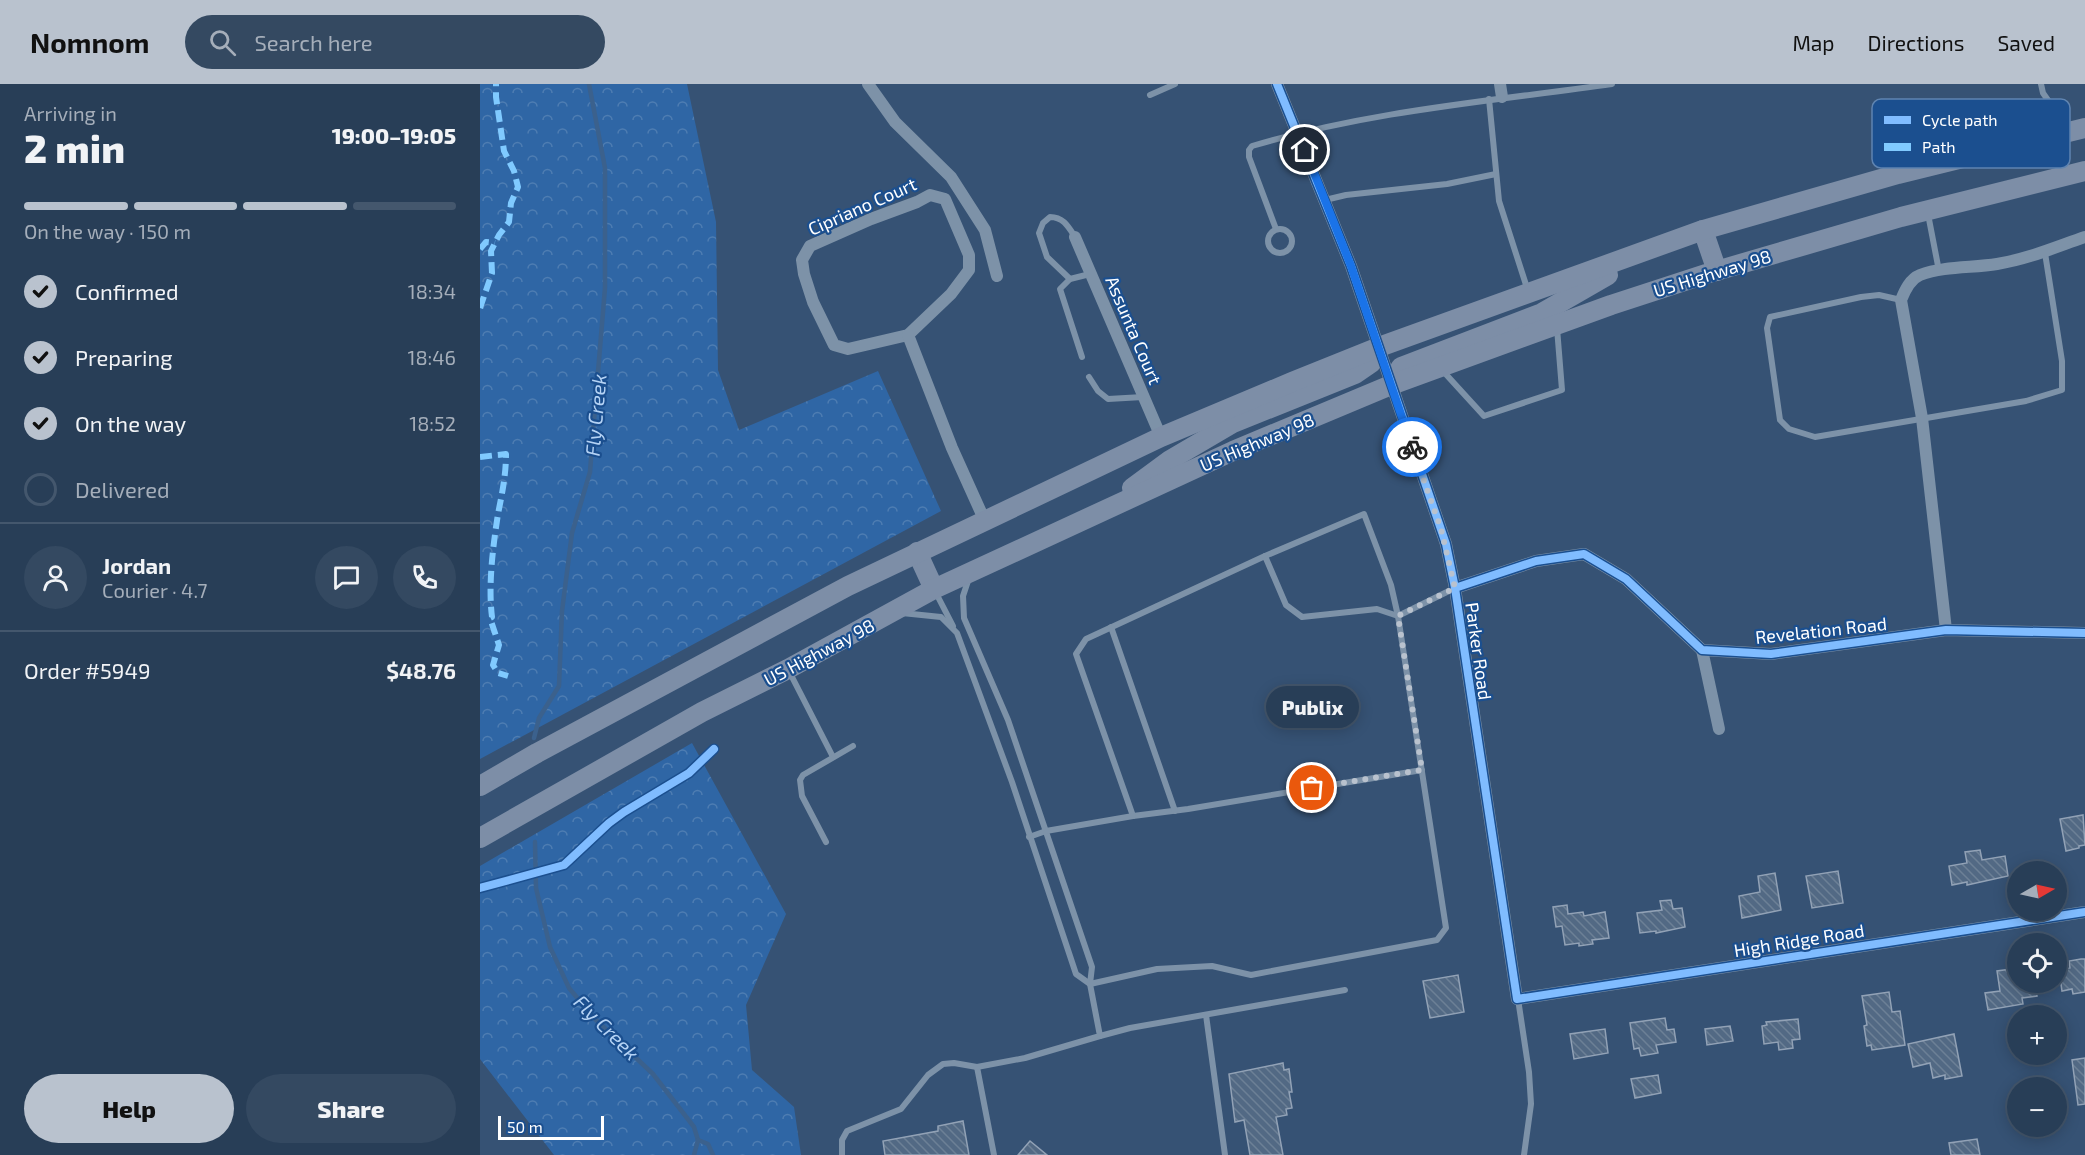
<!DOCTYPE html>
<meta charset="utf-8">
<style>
:root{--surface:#283e57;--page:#344961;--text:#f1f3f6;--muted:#a5aeba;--line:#44576d;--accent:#b9c2ce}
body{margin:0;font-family:"Exo 2",sans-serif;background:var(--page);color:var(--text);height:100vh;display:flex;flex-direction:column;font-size:22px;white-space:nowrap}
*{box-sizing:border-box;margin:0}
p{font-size:20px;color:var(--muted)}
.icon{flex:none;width:33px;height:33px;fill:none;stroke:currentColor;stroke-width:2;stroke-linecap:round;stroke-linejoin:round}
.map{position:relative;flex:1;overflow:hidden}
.sheet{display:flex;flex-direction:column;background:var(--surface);width:480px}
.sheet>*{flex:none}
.needle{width:39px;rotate:81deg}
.fabs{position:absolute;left:1527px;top:777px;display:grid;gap:12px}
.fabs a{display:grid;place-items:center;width:60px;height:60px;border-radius:50%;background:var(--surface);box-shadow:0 3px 15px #0003,0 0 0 2px var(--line);font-size:30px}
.scale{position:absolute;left:18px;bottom:15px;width:106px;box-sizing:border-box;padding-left:6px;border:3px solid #fff;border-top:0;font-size:16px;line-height:21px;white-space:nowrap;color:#fff;-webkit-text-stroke:4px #1b4f8f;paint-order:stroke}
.pin{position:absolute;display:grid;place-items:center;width:51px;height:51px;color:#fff;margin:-26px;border:3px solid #fff;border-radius:50%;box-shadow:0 2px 6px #0007}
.courier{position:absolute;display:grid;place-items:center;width:60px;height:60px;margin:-30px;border:4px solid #1a73e8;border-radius:50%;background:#fff;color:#222;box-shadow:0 2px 8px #0007}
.bubble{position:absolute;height:42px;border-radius:21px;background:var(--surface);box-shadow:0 3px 15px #0003,0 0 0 2px var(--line);font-size:20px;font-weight:800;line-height:42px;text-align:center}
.summary em{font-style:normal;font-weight:800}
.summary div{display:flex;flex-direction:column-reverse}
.summary{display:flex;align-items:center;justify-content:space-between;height:102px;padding:0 24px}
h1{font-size:39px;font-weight:800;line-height:45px}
.bar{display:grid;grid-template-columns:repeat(4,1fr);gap:9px 6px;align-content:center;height:72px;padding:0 24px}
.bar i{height:8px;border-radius:4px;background:var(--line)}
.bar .active{background:var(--accent)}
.bar p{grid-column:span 4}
.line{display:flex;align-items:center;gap:15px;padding:0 24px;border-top:2px solid var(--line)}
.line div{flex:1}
.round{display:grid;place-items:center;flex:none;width:63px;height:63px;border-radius:32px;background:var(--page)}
ol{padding:0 24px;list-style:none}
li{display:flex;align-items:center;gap:18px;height:66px}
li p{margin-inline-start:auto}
li .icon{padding:6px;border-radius:50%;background:var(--accent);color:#111;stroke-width:4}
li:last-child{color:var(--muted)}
li i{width:33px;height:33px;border:3px solid var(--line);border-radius:50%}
.button{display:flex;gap:12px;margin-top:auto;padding:12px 24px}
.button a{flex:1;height:69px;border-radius:36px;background:var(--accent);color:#111;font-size:24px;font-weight:800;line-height:69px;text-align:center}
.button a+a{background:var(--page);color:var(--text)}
header{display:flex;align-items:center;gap:36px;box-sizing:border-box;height:84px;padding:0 30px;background:var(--accent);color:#111}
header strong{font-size:28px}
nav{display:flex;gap:33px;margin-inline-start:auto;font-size:21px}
.search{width:420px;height:54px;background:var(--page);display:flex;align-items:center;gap:15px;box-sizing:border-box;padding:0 21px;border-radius:33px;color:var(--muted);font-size:22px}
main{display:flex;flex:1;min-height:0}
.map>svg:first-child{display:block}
.forest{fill:url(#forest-crowns)}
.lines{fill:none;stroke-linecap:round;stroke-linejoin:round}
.stream{stroke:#3b618d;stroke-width:4.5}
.building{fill:url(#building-back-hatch);stroke:#92a2b6;stroke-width:1.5}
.lane{stroke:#7d92a8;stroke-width:6}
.street{stroke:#7d92a8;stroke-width:12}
.primary{stroke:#7d8ea7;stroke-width:20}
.quiet{stroke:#80caff;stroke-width:6;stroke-dasharray:12 6;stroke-linecap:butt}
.cycleway-casing{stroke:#1b4f8f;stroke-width:11}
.cycleway{stroke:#80bcff;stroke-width:8}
.done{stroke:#b9c2ce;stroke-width:6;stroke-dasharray:0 10.8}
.route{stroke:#1a73e8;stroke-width:8}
.labels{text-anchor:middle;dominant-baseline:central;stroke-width:4.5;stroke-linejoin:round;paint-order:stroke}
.street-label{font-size:18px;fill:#fff;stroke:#1b4f8f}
.water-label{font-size:20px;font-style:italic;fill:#b5d3f5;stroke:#1b4f8f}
.key{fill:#1b4f8f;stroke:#5f84b1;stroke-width:1.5}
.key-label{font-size:16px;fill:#fff}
</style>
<header>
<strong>Nomnom</strong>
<div class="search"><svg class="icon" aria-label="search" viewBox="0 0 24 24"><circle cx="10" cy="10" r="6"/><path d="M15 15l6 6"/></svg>Search here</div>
<nav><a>Map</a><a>Directions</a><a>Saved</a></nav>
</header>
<main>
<section class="sheet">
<div class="summary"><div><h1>2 min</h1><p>Arriving in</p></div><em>19:00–19:05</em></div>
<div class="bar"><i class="active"></i><i class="active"></i><i class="active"></i><i></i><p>On the way · 150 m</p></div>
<ol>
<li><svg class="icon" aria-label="check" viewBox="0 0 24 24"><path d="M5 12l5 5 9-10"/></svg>Confirmed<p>18:34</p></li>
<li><svg class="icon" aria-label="check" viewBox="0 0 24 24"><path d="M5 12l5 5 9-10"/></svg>Preparing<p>18:46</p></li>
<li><svg class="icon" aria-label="check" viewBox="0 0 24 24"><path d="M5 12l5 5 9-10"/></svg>On the way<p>18:52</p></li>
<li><i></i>Delivered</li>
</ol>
<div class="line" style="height:108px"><a class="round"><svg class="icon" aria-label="person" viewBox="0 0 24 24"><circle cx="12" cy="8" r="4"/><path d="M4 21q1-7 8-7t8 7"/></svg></a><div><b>Jordan</b><p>Courier · 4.7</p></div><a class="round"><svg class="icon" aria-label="chat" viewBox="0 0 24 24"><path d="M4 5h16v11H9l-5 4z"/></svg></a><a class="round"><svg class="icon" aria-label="phone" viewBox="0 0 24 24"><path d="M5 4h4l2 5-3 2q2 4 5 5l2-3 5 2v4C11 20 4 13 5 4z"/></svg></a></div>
<div class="line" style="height:78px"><div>Order #5949</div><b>$48.76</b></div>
<div class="button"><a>Help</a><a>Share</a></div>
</section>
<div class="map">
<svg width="1605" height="1071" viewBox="0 0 1605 1071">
<defs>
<pattern id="forest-crowns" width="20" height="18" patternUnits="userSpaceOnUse" patternTransform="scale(1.5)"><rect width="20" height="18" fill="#2f66a5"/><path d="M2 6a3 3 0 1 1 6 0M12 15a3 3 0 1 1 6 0" fill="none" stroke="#4e7db2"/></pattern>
<pattern id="building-back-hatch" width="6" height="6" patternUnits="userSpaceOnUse" patternTransform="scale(1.5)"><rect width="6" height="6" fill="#526984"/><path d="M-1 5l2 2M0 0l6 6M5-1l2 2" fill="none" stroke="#6c8096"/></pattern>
</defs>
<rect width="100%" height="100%" fill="#365274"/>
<!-- forest -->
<g class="forest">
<path d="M 0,0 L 207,0 L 236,138 L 238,286 L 259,346 L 398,287 L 461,427 L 0,675 Z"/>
<path d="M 212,659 L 306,830 L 266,921 L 272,986 L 314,1023 L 321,1071 L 74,1071 L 0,975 L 0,782 Z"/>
</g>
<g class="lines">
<!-- stream -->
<g class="stream">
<path d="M 54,654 L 59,634 L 79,602 L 82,527 L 92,449 L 110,388 L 114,336 L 125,204 L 125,84 L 109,0"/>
<path d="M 55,758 L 56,804 L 70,863 L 89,904 L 115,935 L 173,990 L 214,1043 L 218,1056 L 228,1060 L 233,1071"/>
<path d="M 214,1071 L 218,1056"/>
</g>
</g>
<!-- building -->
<g class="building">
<path d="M 1603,731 L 1605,761 L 1599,762 L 1599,764 L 1586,767 L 1580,735 Z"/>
<path d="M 1500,766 L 1502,776 L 1525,772 L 1528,792 L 1487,801 L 1487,798 L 1472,801 L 1469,782 L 1487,779 L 1485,768 Z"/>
<path d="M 1358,787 L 1363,819 L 1332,824 L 1326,792 Z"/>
<path d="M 1295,789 L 1301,826 L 1262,834 L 1259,812 L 1280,808 L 1278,792 Z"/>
<path d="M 1191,816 L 1193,825 L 1202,824 L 1205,843 L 1176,849 L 1176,847 L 1160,849 L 1157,829 L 1182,826 L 1180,817 Z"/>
<path d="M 1087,821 L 1088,830 L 1103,828 L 1104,832 L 1125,828 L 1129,854 L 1112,856 L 1113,860 L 1099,862 L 1099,859 L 1085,861 L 1082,842 L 1076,843 L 1073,823 Z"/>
<path d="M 1601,875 L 1605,875 L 1605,908 L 1593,910 L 1592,905 L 1582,907 L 1579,886 L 1590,884 L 1589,877 Z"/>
<path d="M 1538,884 L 1538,898 L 1555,898 L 1557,912 L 1542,914 L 1543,920 L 1508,926 L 1505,909 L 1520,907 L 1517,887 Z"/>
<path d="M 978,891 L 984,928 L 950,934 L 943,897 Z"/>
<path d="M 1409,908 L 1412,928 L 1420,927 L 1425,961 L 1392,966 L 1391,961 L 1387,962 L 1384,942 L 1387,941 L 1382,912 Z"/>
<path d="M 1185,934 L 1187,946 L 1194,945 L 1196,958 L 1176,961 L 1178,969 L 1161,972 L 1159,964 L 1154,965 L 1150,939 Z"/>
<path d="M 1318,935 L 1320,955 L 1312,956 L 1313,964 L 1299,966 L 1298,958 L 1284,960 L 1282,942 L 1287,941 L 1286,938 Z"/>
<path d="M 1250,942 L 1253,957 L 1227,961 L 1225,945 Z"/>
<path d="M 1125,945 L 1128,969 L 1094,975 L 1090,950 Z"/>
<path d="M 1474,950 L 1482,992 L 1465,995 L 1465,991 L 1453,994 L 1450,979 L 1433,983 L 1428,960 Z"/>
<path d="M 1605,974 L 1605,1020 L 1598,1021 L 1592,976 Z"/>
<path d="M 803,979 L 804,986 L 809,985 L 812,1008 L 809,1008 L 812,1024 L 806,1025 L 807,1031 L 796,1033 L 803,1071 L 770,1071 L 764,1036 L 755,1038 L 749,990 Z"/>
<path d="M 1178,991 L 1181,1009 L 1155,1014 L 1151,995 Z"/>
<path d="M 483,1037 L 489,1071 L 405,1071 L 403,1057 L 458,1047 L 458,1042 Z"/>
<path d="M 1497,1055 L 1500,1071 L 1471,1071 L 1469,1059 Z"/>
<path d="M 550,1057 L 567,1071 L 538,1071 Z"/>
</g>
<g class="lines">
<!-- lane -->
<g class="lane">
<path d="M 1561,0 L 1563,9 L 1588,45"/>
<path d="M 670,11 L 695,0"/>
<path d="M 1009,15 L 1019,117 L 1048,207"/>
<path d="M 845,116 L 866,111 L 967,100 L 1016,90"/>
<path d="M 1448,130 L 1459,187"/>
<circle cx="800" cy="157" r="12"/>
<path d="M 796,145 L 769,73 L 769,66 L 772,62 C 889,27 1012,17 1132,0"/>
<path d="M 590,195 L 567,173 L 559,149 L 563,139 L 570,133 C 583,133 588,142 595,153"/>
<path d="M 1421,216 L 1399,211 L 1381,213 L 1290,233 L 1287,244 L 1300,336 L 1309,345 L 1335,353 L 1546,317 L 1582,306 L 1582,277 L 1565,169"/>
<path d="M 602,273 L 580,205 L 590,195 L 610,190"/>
<path d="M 962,286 L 1004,332 L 1082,306 L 1077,244"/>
<path d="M 609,293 L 618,307 L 628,315 L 663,313"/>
<path d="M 785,472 L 884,430 L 911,501 L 918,532"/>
<path d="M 489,494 L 483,512 L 484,534 L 528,636 L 612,883 L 610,900 L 620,952 L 545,974 L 497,983 L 514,1071"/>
<path d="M 456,509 L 473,542"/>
<path d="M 422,529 L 461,533 L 477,549 L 532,698 L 596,890 L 610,900 L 677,885 L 732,882 L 771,891 L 957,856 L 966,844 L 918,532 L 975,504"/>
<path d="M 918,532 L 897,525 L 822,533 L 806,521 L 785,472 L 606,555 L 596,570 L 653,732 L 708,725 L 942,686"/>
<path d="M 631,543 L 695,727"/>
<path d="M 310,589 L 353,673"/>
<path d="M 549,753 L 566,747 L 653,732"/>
<path d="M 346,758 L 322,712 L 320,696 L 323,691 L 373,662"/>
<path d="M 1038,915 L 1049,988 L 1051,1020 L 1044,1071"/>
<path d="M 726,931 L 745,1071"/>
<path d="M 620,952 L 650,944 L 865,906"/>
<path d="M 362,1071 L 362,1056 L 367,1047 L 421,1025 L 448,991 L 463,980 L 474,979 L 497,983"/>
</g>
<!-- street -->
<g class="street">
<path d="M 388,0 L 415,38 L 471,93 L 505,146 L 517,192"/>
<path d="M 797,0 L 871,182 L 966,460 L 975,504 L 1037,915 L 1605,828"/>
<path d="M 1020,0 L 1022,13"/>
<path d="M 450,111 L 465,115 L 489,171 L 489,186 L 471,210 L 428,251 L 368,265 L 354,261 L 333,218 L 324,190 L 322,176 L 330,162 L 391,135 L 437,118 Z"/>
<path d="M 595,153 L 681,353"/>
<path d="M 428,251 L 472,364 L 504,435"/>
<path d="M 975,504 L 1056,477 L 1104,470 L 1146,495 L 1222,566 L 1291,570 L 1466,546 L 1605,549"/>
<path d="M 1466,546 L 1442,334 L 1421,216 C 1425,206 1430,195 1440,191 C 1464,182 1492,184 1517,180 C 1548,175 1576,163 1605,153"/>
<path d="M 1222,566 L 1239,645"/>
</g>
<!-- primary -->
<g class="primary">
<path d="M 1223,146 L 1237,187"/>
<path d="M 911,300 L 921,283 L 1062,229 L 1128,191"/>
<path d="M 652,404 L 690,376 L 753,339 L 875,290 L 891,279 L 899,263"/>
<path d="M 437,468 L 454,505"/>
<path d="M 0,702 L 57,669 L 368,502 L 681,353 L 812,298 L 899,263 L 1223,146 L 1418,90 L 1605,44"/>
<path d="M 0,754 L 222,628 L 308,585 L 454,505 L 753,367 L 911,301 L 1131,221 L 1226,190 L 1421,133 L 1605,87"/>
</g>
<!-- quiet -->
<g class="quiet">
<path d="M 0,165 L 6,158 L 15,159"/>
<path d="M 0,224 L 12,189 L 11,167 L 19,151 L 29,138 L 31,119 L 38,103 L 34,87 L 24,67 L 16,13 L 16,0"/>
<path d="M 0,373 L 26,370 C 26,391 22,410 18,430 C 13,462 8,501 12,533 L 10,534 L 19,561 L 13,581 L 18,589 L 28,592"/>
</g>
<!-- cycleway casing -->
<g class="cycleway-casing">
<g id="cycleway">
<path d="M 797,0 L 871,182 L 966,460 L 975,504 L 1037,915 L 1605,828"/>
<path d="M 975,504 L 1056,477 L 1104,470 L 1146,495 L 1222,566 L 1291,570 L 1466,546 L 1605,549"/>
<path d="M 0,804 L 84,781 L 129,739 L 144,728 L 209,689 L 234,665"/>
</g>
</g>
<!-- cycleway -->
<use href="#cycleway" class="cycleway"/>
</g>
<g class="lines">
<!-- done -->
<path class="done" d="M 832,704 L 942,686 L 918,532 L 975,504 L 961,445 L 932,363"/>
<!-- route -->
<path class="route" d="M 825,66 L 871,182 L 932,363"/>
</g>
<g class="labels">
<!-- street labels -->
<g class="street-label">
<text transform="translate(382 122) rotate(-24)">Cipriano Court</text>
<text transform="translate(1232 189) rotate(-17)">US Highway 98</text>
<text transform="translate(654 246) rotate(67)">Assunta Court</text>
<text transform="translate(777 358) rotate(-23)">US Highway 98</text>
<text transform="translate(1341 546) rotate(-6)">Revelation Road</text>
<text transform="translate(999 567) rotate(82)">Parker Road</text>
<text transform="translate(339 568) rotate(-28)">US Highway 98</text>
<text transform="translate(1319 856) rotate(-9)">High Ridge Road</text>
</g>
<!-- water labels -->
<g class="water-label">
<text transform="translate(115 331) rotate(-85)">Fly Creek</text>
<text transform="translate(127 943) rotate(45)">Fly Creek</text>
</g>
</g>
<!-- legend -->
<rect x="1392" y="15" width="198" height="69" rx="9" class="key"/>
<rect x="1404" y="32" width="27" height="8" fill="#80bcff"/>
<rect x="1404" y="59" width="27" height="8" fill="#80caff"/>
<g class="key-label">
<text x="1442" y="42">Cycle path</text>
<text x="1442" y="69">Path</text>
</g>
</svg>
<div class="fabs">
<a><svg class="needle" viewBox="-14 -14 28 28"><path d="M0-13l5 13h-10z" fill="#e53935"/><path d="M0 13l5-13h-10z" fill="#a5aeba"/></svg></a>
<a><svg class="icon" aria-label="locate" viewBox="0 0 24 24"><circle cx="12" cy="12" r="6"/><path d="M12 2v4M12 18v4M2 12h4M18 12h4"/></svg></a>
<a>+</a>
<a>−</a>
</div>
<div class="scale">50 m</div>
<div class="pin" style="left:832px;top:704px;background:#ea580c"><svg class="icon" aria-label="bag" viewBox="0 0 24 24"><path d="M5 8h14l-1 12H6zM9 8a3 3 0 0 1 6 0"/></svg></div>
<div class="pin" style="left:825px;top:66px;background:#1f2937"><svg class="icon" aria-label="home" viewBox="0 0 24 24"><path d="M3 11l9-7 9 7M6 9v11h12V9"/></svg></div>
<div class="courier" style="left:932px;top:363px"><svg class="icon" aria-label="bike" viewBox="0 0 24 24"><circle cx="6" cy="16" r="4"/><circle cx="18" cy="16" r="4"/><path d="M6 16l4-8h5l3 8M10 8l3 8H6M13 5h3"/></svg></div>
<div class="bubble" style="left:786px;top:602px;width:93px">Publix</div>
</div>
</main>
